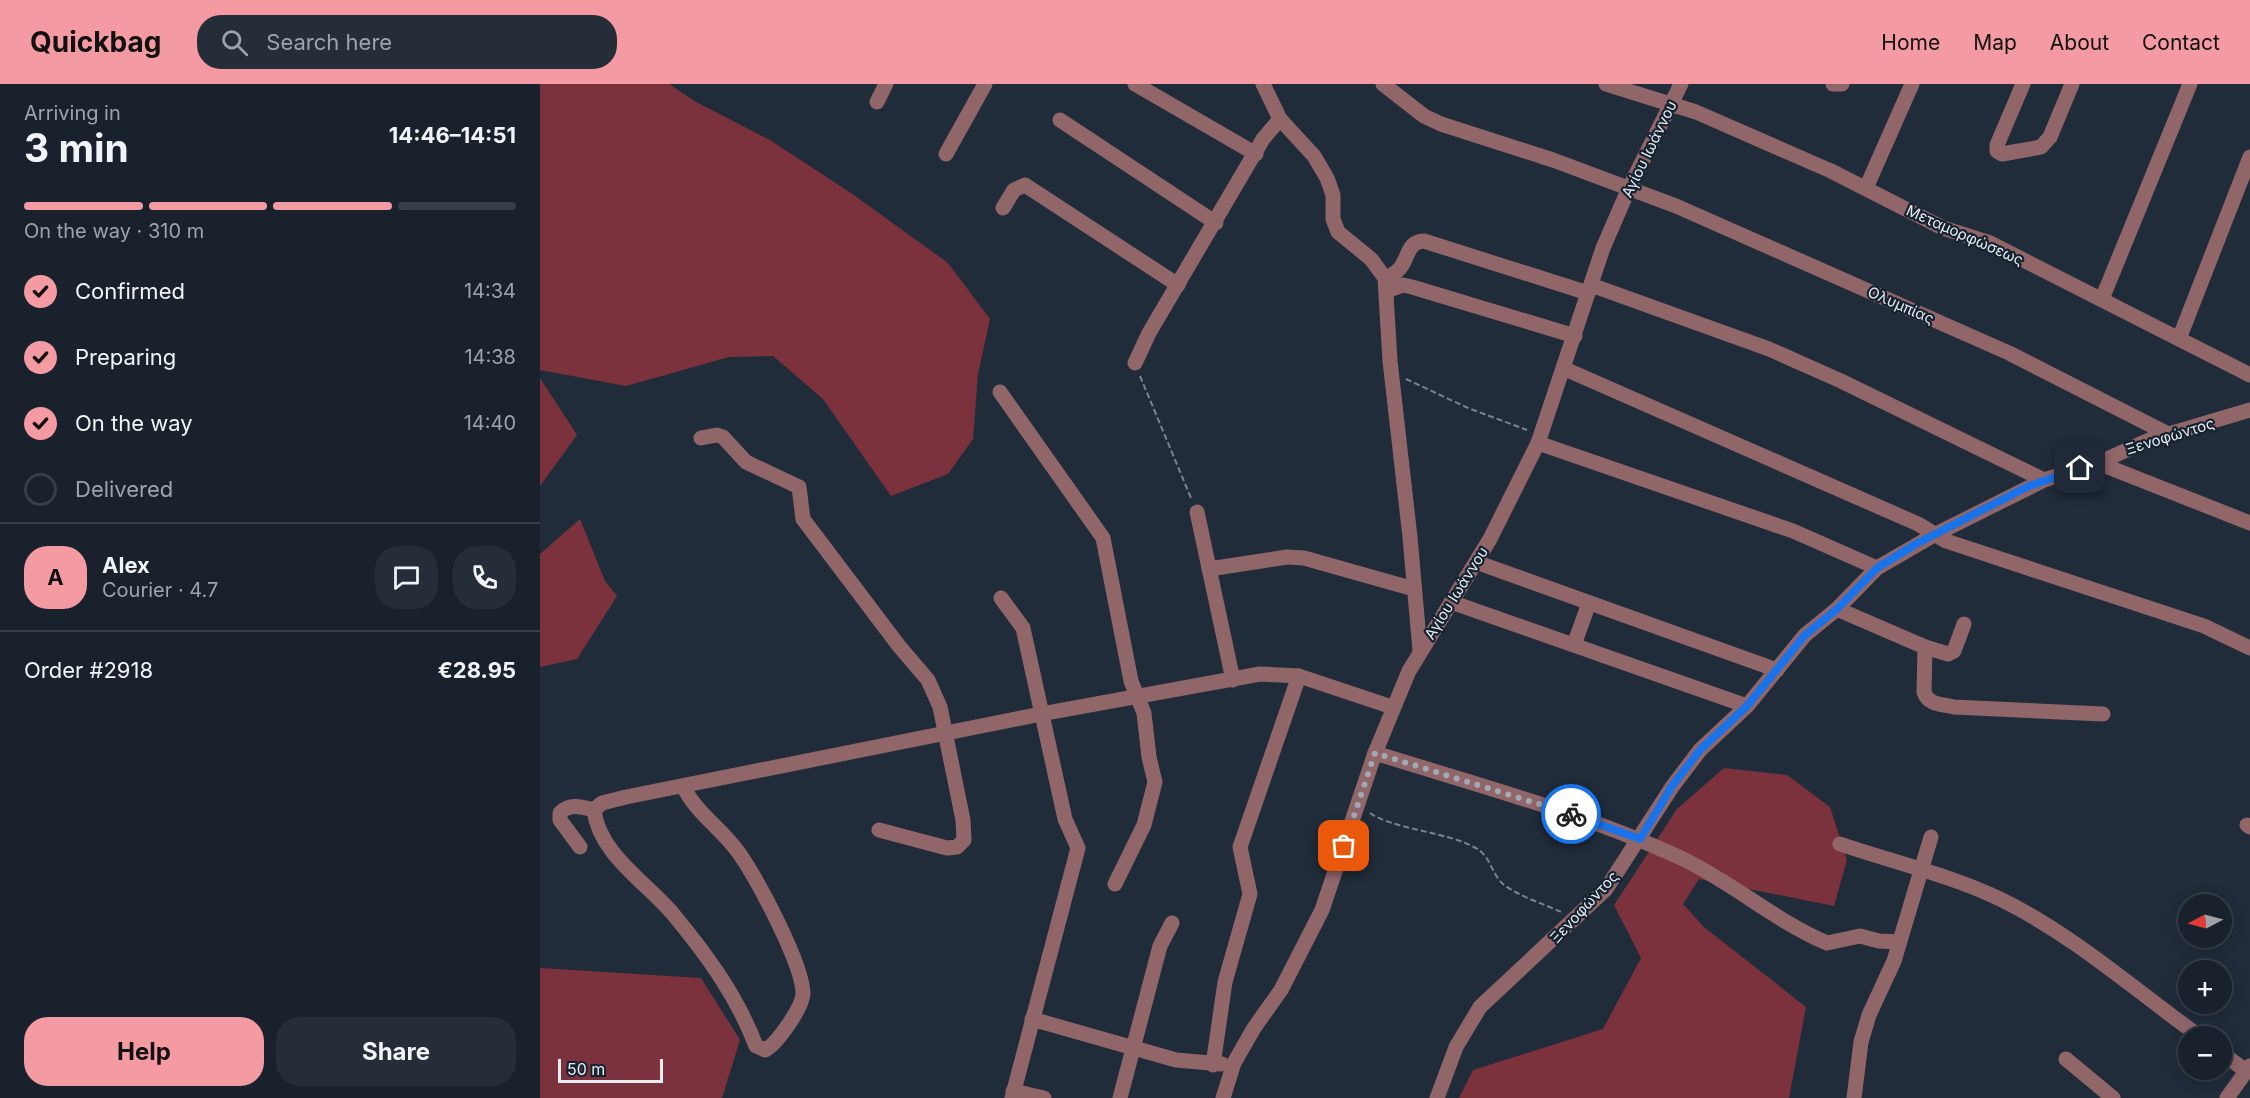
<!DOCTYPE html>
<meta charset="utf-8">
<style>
:root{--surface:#18212c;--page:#252e38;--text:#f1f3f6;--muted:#9fa3a9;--line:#363e48;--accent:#f49aa2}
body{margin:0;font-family:Inter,sans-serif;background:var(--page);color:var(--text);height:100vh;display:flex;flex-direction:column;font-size:22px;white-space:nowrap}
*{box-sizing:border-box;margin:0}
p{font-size:20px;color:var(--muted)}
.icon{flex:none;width:33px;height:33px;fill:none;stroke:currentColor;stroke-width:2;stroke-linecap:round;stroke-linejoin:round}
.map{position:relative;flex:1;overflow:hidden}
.panel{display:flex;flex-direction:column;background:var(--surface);width:540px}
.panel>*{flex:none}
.needle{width:39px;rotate:264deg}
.controls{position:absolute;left:1638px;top:810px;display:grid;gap:12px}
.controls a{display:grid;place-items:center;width:54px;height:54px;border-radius:50%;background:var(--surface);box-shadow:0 3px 15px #0003,0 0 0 2px var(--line);font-size:30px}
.scale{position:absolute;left:18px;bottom:15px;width:105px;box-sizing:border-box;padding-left:6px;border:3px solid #e5edf6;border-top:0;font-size:16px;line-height:21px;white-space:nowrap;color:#e5edf6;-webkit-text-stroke:4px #17222f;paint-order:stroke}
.pin{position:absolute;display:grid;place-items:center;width:51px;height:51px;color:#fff;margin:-26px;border-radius:12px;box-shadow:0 3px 9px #0006}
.courier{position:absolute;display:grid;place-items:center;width:60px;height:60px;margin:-30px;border:4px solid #1a73e8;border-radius:50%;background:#fff;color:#222;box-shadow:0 2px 8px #0007}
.head em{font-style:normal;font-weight:700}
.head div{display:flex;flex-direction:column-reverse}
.head{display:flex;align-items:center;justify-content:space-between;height:102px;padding:0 24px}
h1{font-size:39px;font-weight:700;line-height:45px}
.bar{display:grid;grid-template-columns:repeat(4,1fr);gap:9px 6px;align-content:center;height:72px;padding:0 24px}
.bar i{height:8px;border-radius:4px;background:var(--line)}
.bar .active{background:var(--accent)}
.bar p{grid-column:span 4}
.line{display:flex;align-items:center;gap:15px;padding:0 24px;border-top:2px solid var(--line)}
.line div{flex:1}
.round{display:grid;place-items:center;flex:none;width:63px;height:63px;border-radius:24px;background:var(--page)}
ol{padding:0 24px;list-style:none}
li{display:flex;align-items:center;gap:18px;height:66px}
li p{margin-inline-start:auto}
li .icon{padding:6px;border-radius:50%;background:var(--accent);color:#111;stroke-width:4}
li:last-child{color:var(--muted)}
li i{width:33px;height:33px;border:3px solid var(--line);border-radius:50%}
.primary-button{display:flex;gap:12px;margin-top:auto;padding:12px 24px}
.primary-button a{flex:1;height:69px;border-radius:24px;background:var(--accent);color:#111;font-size:24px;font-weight:700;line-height:69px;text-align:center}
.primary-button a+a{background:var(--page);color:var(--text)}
header{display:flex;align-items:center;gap:36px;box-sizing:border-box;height:84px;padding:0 30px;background:var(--accent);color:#111}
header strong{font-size:28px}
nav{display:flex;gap:33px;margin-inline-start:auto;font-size:21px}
.search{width:420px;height:54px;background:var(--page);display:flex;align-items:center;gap:15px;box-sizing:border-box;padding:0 21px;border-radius:24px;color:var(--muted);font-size:22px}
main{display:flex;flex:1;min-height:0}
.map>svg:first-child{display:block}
.green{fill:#7b323c}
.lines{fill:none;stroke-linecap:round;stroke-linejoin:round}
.path{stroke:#7a8490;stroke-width:2;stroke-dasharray:6 3;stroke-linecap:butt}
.minor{stroke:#906669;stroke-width:15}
.done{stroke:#a0a9b4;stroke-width:6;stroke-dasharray:0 10.8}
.route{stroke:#1a73e8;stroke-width:8}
.labels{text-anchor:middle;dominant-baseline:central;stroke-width:4.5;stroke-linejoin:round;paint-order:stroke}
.street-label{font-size:15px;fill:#e5edf6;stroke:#17222f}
</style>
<header>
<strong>Quickbag</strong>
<div class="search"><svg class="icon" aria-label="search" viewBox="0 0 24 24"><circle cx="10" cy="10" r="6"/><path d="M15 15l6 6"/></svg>Search here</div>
<nav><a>Home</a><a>Map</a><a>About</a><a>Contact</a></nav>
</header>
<main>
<section class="panel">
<div class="head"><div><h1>3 min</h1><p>Arriving in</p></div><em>14:46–14:51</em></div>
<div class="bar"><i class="active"></i><i class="active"></i><i class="active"></i><i></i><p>On the way · 310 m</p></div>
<ol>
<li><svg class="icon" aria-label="check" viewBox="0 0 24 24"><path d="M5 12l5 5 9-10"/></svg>Confirmed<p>14:34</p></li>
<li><svg class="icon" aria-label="check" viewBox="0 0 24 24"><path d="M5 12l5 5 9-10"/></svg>Preparing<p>14:38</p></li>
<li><svg class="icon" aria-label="check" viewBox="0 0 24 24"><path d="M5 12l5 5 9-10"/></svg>On the way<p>14:40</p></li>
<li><i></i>Delivered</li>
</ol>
<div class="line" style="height:108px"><b class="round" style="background:var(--accent);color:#111">A</b><div><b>Alex</b><p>Courier · 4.7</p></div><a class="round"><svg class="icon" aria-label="chat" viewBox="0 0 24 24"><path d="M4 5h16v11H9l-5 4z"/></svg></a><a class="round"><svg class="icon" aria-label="phone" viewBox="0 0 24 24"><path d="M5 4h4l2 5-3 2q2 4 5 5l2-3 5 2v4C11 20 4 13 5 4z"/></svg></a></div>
<div class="line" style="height:78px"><div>Order #2918</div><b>€28.95</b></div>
<div class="primary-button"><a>Help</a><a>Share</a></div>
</section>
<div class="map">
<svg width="1710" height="1014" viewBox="0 0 1710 1014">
<rect width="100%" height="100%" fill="#202c3a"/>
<!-- green -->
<g class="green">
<path d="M 0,0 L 129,0 L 156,18 L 230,56 L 311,109 L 408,179 L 450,235 L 438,290 L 433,355 L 408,390 L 351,412 L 283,315 L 233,272 L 189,273 L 86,302 L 0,286 Z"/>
<path d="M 0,294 L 37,351 L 0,402 Z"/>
<path d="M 40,435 L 65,497 L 77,512 L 37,575 L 0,583 L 0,470 Z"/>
<path d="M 1184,684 L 1247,691 L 1290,723 L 1307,776 L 1294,822 L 1159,795 L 1143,820 L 1164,843 L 1266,923 L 1249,1014 L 919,1014 L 933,986 L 1063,945 L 1101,874 L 1074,821 L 1137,725 Z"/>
<path d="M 0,884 L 161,894 L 200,956 L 182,1014 L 0,1014 Z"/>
</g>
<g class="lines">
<!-- path -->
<g class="path">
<path d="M 600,292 L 651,414"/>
<path d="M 866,295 L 928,324 L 987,346"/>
<path d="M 830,729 C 854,746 912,748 939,766 C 951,775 953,792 963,800 C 978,812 1004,820 1021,828"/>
</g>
<!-- minor -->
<g class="minor">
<path d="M 595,0 L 716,70"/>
<path d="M 723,0 L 740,35 L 774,72 L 787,94 L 793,111 L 793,135 L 798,148 L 831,175 L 845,194 L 850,277 L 870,453 L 880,567"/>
<path d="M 843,0 L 884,32 L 901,40 L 1013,76 L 1136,122 L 1469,269 L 1628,350"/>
<path d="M 1066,0 L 1156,28 L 1291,87 L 1403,144 L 1450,159 L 1710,291"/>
<path d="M 1293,0 L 1302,0"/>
<path d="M 1483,0 L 1457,61 L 1457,67 L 1462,70 L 1501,63 L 1510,53 L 1532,0"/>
<path d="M 337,18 L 346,0"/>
<path d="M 520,36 L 676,139"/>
<path d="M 406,70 L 445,0"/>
<path d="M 1326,104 L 1372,0"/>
<path d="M 463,124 L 474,106 L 485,101 L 638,201"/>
<path d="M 845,194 C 873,185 861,158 884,157 L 1048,209"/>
<path d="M 1051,201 L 1229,265 L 1301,297 L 1504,396"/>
<path d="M 847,207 L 863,201 L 872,203 L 1035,252"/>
<path d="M 1562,215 L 1650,0"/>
<path d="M 1639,255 L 1710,73"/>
<path d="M 595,279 L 609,249 L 723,55 L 740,35"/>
<path d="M 1025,285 L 1378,440 L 1406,457 L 1664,542 L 1710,564"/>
<path d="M 460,308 L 563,454 L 591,597 L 604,629 L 609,673 L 615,698 L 604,741 L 575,800"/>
<path d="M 161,354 L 177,351 L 183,353 L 206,378 L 259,403 L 263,435 L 359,562 L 388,596 L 400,623 L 423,736 L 424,756 L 417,763 L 407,764 L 339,746"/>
<path d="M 998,359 L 1253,447 L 1337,484"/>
<path d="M 1558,379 L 1710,439"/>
<path d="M 657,428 L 693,596"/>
<path d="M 936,478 L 1237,586"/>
<path d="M 669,485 L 747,473 L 764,474 L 874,505"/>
<path d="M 461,514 L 483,544 L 525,735 L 538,764 L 472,1014"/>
<path d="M 911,518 L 1207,622"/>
<path d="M 1297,525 L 1385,563 L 1408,570 L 1414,567 L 1424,540"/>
<path d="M 1034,561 L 1049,519"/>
<path d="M 1385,563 L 1384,608 C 1388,621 1402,620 1414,623 L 1563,630"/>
<path d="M 835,669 C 937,701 1043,729 1141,774 C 1192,798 1235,837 1287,859 L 1320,852 L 1339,857 L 1359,858"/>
<path d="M 54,726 L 62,719 L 86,713 L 501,630 L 720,590 L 759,592 L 852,623"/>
<path d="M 1707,741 L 1710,743"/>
<path d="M 1300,760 C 1353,778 1410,791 1460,815 C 1532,850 1595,906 1659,952"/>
<path d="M 40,763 L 20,736 L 20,729 C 30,719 42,723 54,726 C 59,770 107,799 133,830 C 167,871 197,912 216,962 L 225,966 C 237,960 262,924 263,910 C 263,880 217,795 199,769 C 182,745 156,729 143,702"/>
<path d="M 492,935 L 636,976 L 682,980"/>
<path d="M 1682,969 L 1706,987"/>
<path d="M 1526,975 L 1573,1014"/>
<path d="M 673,981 L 685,898 L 710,810 L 700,763 L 759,592"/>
<path d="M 473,1007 L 504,1014"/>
<path d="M 580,1014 L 620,862 L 632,839"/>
<path d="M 683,1014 L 694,979 L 714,944 L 741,906 L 782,826 L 835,669 L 869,587 L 950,455 L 998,359 L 1063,164 L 1089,104 L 1141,0"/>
<path d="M 897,1014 L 916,963 L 940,923 L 1066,805 L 1132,703 L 1160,666 L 1207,622 L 1265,551 L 1297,525 L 1337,484 L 1394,451 L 1504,396 L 1558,379 L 1609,356 L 1710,326"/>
<path d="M 1314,1014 L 1321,958 L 1329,931 L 1354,877 L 1391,753"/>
<path d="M 1687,1014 L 1710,982"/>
</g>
</g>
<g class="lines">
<!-- done -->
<path class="done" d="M 804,762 L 835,669 L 1031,730"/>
<!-- route -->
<path class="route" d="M 1031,730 L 1100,755 L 1132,702 L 1160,666 L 1207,622 L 1265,551 L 1297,525 L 1337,484 L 1376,460 L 1487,403 L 1540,384"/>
</g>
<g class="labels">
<!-- street labels -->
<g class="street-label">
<text transform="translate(1109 65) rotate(-64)">Αγίου Ιωάννου</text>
<text transform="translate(1425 151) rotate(24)">Μεταμορφώσεως</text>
<text transform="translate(1361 221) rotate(24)">Ολυμπίας</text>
<text transform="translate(1630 352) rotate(-17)">Ξενοφώντος</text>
<text transform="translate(916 509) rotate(-58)">Αγίου Ιωάννου</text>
<text transform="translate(1044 823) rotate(-47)">Ξενοφώντος</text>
</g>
</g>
</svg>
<div class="controls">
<a><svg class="needle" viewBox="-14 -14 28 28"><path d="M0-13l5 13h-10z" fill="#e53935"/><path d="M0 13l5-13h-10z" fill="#9fa3a9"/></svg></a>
<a>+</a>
<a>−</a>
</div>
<div class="scale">50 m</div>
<div class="pin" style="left:804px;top:762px;background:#ea580c"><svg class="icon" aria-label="bag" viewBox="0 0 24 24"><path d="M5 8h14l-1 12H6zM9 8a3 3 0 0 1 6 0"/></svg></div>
<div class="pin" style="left:1540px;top:384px;background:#1f2937"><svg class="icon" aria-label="home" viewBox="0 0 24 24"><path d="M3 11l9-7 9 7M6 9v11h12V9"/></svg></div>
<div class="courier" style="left:1031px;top:730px"><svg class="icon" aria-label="bike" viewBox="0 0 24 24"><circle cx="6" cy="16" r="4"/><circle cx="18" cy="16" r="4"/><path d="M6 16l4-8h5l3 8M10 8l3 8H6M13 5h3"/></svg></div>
</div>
</main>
